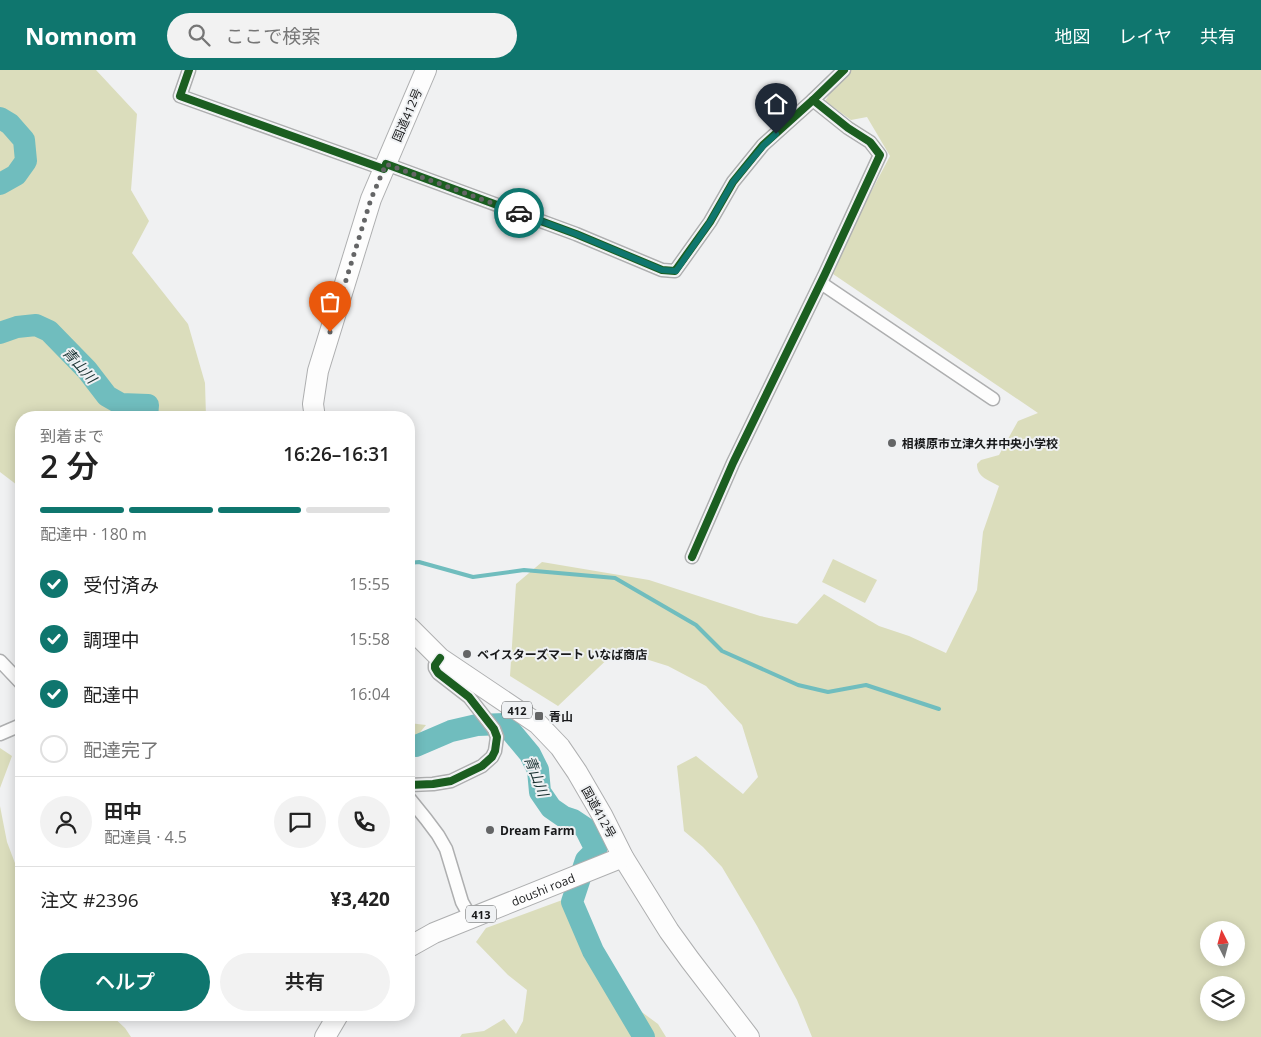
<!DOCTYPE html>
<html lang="ja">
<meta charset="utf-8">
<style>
:root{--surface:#fff;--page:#f2f2f2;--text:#222;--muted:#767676;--line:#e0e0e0;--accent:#0f766e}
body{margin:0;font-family:"Open Sans","Noto Sans JP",sans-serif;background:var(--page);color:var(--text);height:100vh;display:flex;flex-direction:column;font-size:19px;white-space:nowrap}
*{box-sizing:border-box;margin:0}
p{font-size:16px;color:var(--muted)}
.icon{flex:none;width:28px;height:28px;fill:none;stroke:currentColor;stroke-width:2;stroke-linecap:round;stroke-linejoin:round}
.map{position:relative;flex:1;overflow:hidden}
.sheet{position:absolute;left:15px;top:341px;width:400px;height:610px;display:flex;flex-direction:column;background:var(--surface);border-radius:20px;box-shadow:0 2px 12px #0003}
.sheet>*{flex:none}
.needle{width:32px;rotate:354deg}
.buttons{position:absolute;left:1200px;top:851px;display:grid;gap:10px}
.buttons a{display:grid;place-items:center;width:45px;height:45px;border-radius:50%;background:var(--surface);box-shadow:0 2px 12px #0003;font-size:25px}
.pin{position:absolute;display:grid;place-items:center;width:42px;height:42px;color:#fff;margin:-51px -21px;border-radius:50% 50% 50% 0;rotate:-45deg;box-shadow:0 0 5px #0007}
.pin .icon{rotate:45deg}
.courier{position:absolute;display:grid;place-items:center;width:50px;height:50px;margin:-25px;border:4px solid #0f766e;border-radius:50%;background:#fff;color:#222;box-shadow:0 1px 6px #0007}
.headline em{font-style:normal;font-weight:600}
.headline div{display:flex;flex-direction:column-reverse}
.headline{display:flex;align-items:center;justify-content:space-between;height:85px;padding:0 25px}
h1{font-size:32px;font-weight:600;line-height:38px}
.bar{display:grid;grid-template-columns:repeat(4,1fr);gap:8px 5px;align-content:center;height:60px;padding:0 25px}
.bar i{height:6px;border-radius:4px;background:var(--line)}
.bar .active{background:var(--accent)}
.bar p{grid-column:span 4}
.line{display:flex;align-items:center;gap:12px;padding:0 25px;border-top:1px solid var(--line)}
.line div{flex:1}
.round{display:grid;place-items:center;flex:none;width:52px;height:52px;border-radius:26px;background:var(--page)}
ol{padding:0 25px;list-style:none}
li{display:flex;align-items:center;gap:15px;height:55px}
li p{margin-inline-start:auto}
li .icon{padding:5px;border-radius:50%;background:var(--accent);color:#fff;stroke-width:4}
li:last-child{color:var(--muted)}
li i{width:28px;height:28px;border:2px solid var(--line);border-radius:50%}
.action{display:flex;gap:10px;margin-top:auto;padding:10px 25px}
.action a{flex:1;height:58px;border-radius:30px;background:var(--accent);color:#fff;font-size:20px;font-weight:600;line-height:58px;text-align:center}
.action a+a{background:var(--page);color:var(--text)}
header{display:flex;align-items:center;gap:30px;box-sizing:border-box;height:70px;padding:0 25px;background:var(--accent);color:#fff}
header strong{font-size:24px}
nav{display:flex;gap:28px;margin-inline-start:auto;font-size:18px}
.search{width:350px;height:45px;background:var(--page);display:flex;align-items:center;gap:12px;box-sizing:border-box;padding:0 18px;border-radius:28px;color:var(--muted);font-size:19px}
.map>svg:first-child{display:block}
.green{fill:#dbddbc;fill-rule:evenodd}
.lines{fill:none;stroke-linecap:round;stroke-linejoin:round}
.stream{stroke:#70bdbe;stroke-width:4}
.river{stroke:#70bdbe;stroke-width:22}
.minor-casing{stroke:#aeafb0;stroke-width:15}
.trunk-casing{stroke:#aeafb0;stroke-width:22}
.minor{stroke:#fdfdfd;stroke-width:12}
.trunk{stroke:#fdfdfd;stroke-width:20}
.cycleway-casing{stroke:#eff1f3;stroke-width:11}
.cycleway{stroke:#1b5e20;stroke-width:8}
.done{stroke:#646566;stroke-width:5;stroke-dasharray:0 9}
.route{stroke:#0f766e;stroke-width:6}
.poi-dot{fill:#646566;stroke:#eff1f3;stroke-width:2}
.labels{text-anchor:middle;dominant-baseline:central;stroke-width:4;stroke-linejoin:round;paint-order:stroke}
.shield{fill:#eff1f3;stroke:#585a5b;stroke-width:1}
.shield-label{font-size:11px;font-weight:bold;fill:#18191a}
.street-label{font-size:12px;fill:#18191a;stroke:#eff1f3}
.poi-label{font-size:12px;font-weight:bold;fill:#18191a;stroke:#eff1f3;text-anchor:start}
.water-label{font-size:14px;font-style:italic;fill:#162f2f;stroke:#eff1f3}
</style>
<header>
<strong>Nomnom</strong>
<div class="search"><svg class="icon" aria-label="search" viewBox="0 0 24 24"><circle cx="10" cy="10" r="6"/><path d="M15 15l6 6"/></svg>ここで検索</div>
<nav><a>地図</a><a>レイヤ</a><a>共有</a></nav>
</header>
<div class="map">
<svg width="1261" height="967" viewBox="0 0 1261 967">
<rect width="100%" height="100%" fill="#f0f1f2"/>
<!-- green -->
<g class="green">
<path d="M 0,0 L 96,0 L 137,44 L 131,120 L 149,151 L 132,183 L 188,254 L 205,313 L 206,347 L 21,348 L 21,418 L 0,402 Z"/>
<path d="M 851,0 L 1261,0 L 1261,967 L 812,967 L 797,930 L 757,856 L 722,797 L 703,777 L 684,761 L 677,696 L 696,686 L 743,724 L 758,707 L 742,655 L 706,616 L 668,596 L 617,580 L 558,636 L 510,606 L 516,514 L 542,492 L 649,510 L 760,546 L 797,554 L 824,524 L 879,556 L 909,566 L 946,583 L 977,520 L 983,462 L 999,416 C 989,410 977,408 977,394 L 981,390 L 999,385 L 1018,351 L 1038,343 L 833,204 L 861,141 L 890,86 L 867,47 L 851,50 L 825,31 L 833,19 ZM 1209,860 L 1236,860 L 1236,888 L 1209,888 ZM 1209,915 L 1236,915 L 1236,942 L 1209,942 Z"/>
<path d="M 833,489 L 877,510 L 865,533 L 822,512 Z"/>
<path d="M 409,653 L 426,655 L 409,676 Z"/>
<path d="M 0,678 L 12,686 L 0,718 Z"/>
<path d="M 0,736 L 7,772 L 21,809 L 21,945 L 111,945 L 125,958 L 131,967 L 0,967 Z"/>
<path d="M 565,829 L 609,918 L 658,954 L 666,967 L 460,967 L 462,964 L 484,961 L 504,949 L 516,964 L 523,951 L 527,920 L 508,905 L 476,872 L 486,858 Z"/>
</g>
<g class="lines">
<!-- stream -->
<path class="stream" d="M 409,493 L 419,492 L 473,507 L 524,500 L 615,508 L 696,555 L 722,581 L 798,615 L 828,622 L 866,615 L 939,639"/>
<!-- river -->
<g class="river">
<path d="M 0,48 L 10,54 L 24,70 L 26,91 L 16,105 L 0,114"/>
<path d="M 0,263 L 17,257 L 36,255 L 49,261 L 87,300 L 107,326 L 121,334 L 148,335 L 147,348"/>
<path d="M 409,674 L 416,676 L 451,661 L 477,655 L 505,654 L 530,684 L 538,700 L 540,722 L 551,738 L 564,747 L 573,750 L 585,758 L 596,780 L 586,790 L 572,832 L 593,881 L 644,967"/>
</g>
<!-- minor casing -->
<g class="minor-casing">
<g id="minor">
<path d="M 189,0 L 180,26 L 384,99"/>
<path d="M 386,94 L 576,164 L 662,200 L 675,201 L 710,152 L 733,112 L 763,75 L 813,30 L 844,0"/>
<path d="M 821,213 L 993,329"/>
<path d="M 692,487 L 733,393 L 825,204 L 880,85 L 870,72 L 848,58 L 813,30"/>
<path d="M 0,591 L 21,613"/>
<path d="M 0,664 L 21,655"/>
<path d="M 409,715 L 433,714 L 451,711 L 482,696 L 492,687 L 495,681 L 497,667 L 494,659 L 469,627 L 438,603 L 435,598 L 435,595 L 440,588"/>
<path d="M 409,728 L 426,749 L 438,765 L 446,779 L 462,832 L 471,848"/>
</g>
</g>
<!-- trunk casing -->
<g class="trunk-casing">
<g id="trunk">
<path d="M 315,348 L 313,334 L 318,301 L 371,129 L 426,0"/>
<path d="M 409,557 L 440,588 L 538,654 L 560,677 L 577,702 L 602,745 L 623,787 L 669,861 L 690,890 L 749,967"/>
<path id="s1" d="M 409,877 L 434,863 L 623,787"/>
<path d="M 325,967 L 338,945"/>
</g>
</g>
<!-- minor -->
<use href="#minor" class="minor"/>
<!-- trunk -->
<use href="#trunk" class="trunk"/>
<!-- cycleway casing -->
<g class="cycleway-casing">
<g id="cycleway">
<path d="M 189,0 L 180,26 L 384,99"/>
<path d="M 386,94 L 576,164 L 662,200 L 675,201 L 710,152 L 733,112 L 763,75 L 813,30 L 844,0"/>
<path d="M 692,487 L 733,393 L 825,204 L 880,85 L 870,72 L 848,58 L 813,30"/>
<path d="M 409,715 L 433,714 L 451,711 L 482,696 L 492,687 L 495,681 L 497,667 L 494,659 L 469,627 L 438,603 L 435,598 L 435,595 L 440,588"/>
</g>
</g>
<!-- cycleway -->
<use href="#cycleway" class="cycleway"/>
</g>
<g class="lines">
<!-- done -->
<path class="done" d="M 330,262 L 371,129 L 386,94 L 519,143"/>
<!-- route -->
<path class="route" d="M 519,143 L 576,164 L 662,200 L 676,201 L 710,152 L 733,112 L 764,75 L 776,64"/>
</g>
<!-- markers -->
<g class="poi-dot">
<circle cx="892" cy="373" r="5"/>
<circle cx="467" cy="584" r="5"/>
<rect x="534" y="641" width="10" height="10" rx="2.5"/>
<circle cx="490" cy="760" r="5"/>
</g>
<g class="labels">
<!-- shield labels -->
<g class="shield">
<rect x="502" y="631.5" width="30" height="17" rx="4"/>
<rect x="466" y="835.5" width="30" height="17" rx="4"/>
</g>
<g class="shield-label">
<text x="517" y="640">412</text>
<text x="481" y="844">413</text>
</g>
<!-- street labels -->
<g class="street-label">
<text transform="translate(407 45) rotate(-67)">国道412号</text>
<text transform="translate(599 742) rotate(61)">国道412号</text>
<text stroke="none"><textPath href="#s1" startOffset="146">doushi road</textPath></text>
</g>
<!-- poi labels -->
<g class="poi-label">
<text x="902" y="373">相模原市立津久井中央小学校</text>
<text x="477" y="584">ベイスターズマート いなば商店</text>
<text x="549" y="646">青山</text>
<text x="500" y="760">Dream Farm</text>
</g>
<!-- water labels -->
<g class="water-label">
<text transform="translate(80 295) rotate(48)">青山川</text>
<text transform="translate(537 706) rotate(69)">青山川</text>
</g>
</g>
</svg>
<div class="buttons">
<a><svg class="needle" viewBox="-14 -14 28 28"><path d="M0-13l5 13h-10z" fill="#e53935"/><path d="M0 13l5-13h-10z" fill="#767676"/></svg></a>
<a><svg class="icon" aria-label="layers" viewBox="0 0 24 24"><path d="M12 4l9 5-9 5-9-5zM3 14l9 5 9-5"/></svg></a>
</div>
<div class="pin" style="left:330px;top:262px;background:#ea580c"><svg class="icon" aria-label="bag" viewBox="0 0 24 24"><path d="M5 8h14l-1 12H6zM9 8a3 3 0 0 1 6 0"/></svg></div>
<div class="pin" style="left:776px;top:64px;background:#1f2937"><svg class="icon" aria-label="home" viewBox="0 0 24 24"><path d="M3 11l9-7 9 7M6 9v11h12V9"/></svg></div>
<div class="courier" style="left:519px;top:143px"><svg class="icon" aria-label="car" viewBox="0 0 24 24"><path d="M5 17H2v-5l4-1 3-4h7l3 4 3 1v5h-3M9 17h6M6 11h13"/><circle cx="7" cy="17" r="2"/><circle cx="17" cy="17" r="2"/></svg></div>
<section class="sheet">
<div class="headline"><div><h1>2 分</h1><p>到着まで</p></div><em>16:26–16:31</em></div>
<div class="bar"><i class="active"></i><i class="active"></i><i class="active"></i><i></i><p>配達中 · 180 m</p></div>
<ol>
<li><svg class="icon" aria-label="check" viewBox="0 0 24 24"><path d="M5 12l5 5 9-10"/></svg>受付済み<p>15:55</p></li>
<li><svg class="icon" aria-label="check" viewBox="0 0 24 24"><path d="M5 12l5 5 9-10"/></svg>調理中<p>15:58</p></li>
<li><svg class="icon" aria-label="check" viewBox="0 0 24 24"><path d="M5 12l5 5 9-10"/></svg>配達中<p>16:04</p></li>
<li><i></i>配達完了</li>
</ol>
<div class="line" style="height:90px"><a class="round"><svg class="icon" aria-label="person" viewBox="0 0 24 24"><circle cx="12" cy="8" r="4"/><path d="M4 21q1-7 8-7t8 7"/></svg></a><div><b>田中</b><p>配達員 · 4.5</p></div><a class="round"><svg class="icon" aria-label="chat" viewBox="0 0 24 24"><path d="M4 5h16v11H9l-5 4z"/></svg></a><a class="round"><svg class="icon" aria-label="phone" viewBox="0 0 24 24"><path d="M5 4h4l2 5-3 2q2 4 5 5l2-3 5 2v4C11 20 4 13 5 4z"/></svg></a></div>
<div class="line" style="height:65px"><div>注文 #2396</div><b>¥3,420</b></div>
<div class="action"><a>ヘルプ</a><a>共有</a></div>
</section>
</div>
